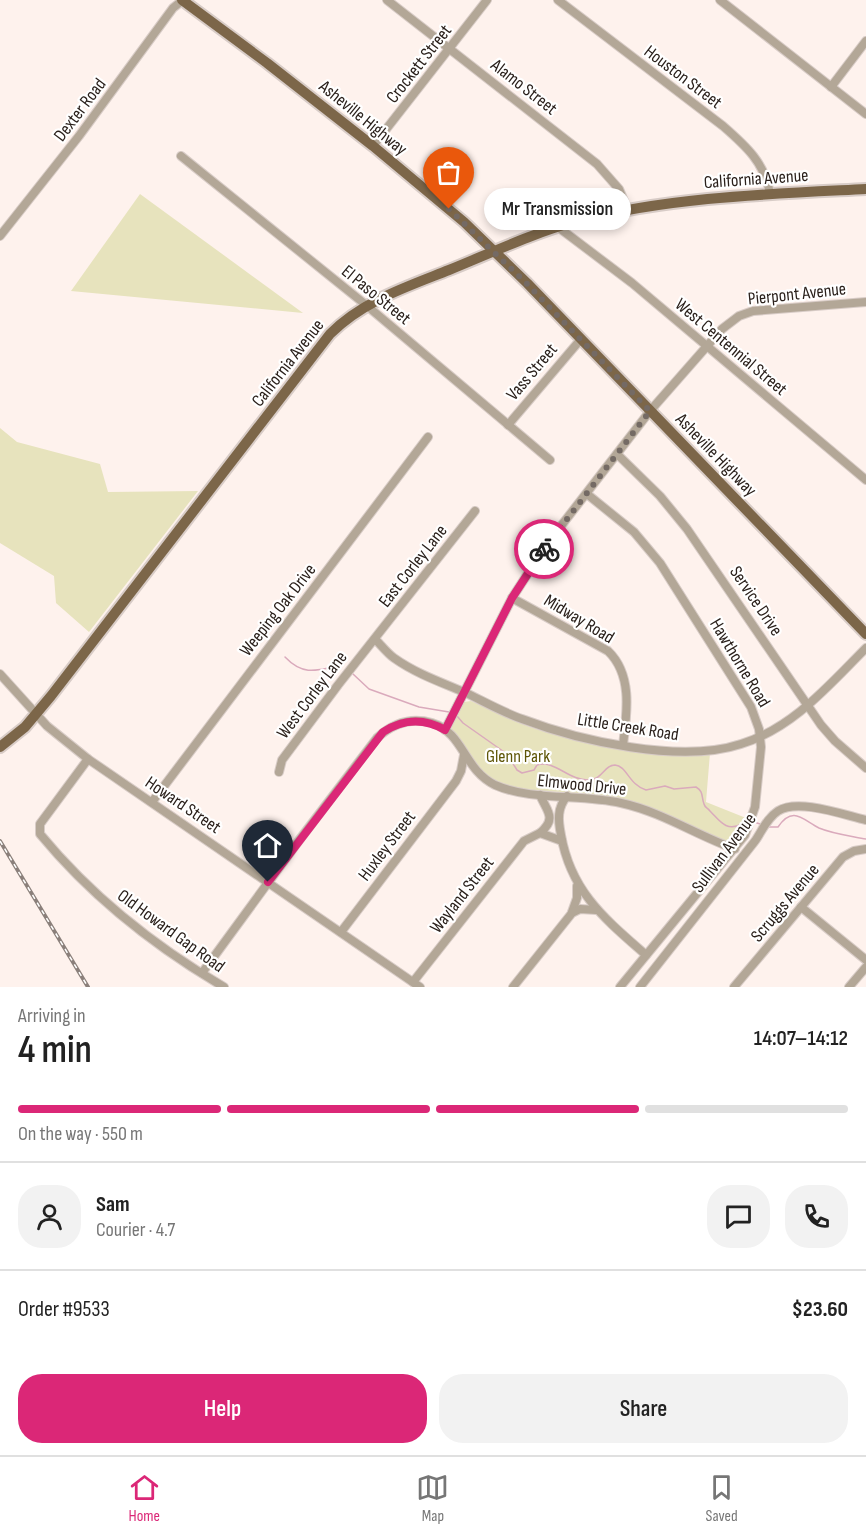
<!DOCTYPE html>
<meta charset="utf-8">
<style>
:root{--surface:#fff;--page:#f2f2f2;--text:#222;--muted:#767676;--line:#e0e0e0;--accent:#db2777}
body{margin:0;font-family:"Sofia Sans Condensed",sans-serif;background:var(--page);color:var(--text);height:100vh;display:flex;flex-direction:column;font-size:22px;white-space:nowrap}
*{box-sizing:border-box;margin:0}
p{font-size:20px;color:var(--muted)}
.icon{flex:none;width:33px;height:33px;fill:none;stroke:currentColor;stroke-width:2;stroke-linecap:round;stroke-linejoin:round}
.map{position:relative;height:987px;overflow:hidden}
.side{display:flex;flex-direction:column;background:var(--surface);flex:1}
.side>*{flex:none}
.pin{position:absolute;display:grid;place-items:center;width:51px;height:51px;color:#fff;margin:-62px -26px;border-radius:50% 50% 50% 0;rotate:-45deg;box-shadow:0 0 6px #0007}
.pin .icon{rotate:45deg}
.courier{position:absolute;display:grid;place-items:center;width:60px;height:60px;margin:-30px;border:4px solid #db2777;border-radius:50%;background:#fff;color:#222;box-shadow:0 2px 8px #0007}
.bubble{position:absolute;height:42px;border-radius:21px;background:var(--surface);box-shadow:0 3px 9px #0003;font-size:20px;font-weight:600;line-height:42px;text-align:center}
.head em{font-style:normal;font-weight:600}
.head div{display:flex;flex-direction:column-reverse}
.head{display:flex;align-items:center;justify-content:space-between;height:102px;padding:0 18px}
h1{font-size:39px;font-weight:600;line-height:45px}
.bar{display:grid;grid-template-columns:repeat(4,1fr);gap:9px 6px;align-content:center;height:72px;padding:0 18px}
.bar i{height:8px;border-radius:4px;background:var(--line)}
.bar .selected{background:var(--accent)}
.bar p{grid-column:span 4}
.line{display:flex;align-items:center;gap:15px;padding:0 18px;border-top:2px solid var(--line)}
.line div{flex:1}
.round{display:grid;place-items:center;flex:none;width:63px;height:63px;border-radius:24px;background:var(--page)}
.cta{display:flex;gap:12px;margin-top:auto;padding:12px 18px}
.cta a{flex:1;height:69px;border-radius:24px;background:var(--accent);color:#fff;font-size:24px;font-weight:600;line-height:69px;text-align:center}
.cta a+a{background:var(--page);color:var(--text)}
.dock{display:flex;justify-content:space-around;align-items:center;height:84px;border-top:2px solid var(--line);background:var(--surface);font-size:16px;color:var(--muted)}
.dock a{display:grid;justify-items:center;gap:3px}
.dock .selected{color:var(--accent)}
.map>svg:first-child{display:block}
.green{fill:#e7e3bd}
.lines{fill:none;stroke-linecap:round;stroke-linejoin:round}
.stream{stroke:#daaabc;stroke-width:1.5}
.minor-casing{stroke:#d8ccc7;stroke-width:10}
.major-casing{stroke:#d8ccc7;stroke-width:14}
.minor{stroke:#b3a797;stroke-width:8}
.major{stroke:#7c6649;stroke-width:10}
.rail-casing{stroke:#8b807b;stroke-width:4}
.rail{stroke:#fff;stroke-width:1.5;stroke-dasharray:4.5;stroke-linecap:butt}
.done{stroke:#746a64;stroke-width:6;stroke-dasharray:0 10.8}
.route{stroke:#db2777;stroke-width:8}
.labels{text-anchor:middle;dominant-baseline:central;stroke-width:4.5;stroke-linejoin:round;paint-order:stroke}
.street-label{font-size:18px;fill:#2a201b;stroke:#fff}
.park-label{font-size:18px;fill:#5e5506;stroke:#fff}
</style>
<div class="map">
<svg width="866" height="987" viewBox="0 0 866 987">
<rect width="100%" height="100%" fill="#fef2ed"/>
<!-- green -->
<g class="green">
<path d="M 140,194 L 303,313 L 71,291 Z"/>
<path d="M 0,428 L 17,442 L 100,464 L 108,492 L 198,491 L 89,632 L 56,603 L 54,576 L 0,543 Z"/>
<path d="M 471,701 C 498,713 524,727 553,734 C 603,748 658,748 710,753 L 706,802 L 746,818 L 742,830 L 731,844 C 695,828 660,809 621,800 C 602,795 582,793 563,792 C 523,790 480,789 463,745 C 461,739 455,736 452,730 C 449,722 460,709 464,702 Z"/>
</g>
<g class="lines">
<!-- stream -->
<g class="stream">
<path d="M 285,657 C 304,677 318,670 341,665"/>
<path d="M 353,674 L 369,689 L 419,707 L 449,712"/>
<path d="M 457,716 L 463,723 L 507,754 L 517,770 L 522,773 L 534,770 L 537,765 C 554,759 569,781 589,780 C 603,779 604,765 615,765 C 627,766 629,785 646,790 L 665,786 L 674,789 L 696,787 C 704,792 701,796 704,804 C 705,808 707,807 710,811 C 720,821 726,832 742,824"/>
<path d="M 754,822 L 760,824"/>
<path d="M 767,827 L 778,827 C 793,805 803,820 819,828 C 833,834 851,836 866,839"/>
</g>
<!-- minor casing -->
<g class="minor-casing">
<g id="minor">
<path d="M 387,0 L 597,164 L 619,189 L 628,211"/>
<path d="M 558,0 L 723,126 C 746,146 765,163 770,194"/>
<path d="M 720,0 L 866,114"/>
<path d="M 831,87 L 866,41"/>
<path d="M 373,146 L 487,0"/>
<path d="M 181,156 L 366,305 L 550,460"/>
<path d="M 558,227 L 632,283 L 866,480"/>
<path d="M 0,236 L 79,136 L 173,8 L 183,0"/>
<path d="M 508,425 L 581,339"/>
<path d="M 617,454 L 660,496 L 687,529 L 821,725 L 835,741 L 866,768"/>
<path d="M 587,494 L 634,532 L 660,563 L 751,707 L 759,729 L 761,747 L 755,807 L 745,835 L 620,987"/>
<path d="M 512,598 L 608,651 C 633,675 627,713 623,745"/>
<path d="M 375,639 C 381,645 387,653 394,658 C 415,673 440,682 464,692 C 483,701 502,712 522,719 C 580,741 681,764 741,744 C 793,728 828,686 866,648"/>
<path d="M 0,674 L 47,726 L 88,759 L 420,987"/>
<path d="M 445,730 L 512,598 L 547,544 L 650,411 L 722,329 L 739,316 L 753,311 L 866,302"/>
<path d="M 88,759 L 40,824 L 40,834 C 92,897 154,946 224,987"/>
<path d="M 279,772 L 282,760 L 338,685 L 475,511"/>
<path d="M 540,795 C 546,810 558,818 540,833"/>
<path d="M 567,796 C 557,808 558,820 561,835 C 571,892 605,919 646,955"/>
<path d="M 152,802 L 428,437"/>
<path d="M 801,907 L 866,960"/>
<path d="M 572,912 L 577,898 L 577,886"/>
<path d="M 341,932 L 456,781 L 461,771 L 464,755"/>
<path d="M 202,973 L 300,839 L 377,738 C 392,724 411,717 432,723 C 464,733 463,769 495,785 C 531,801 581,794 621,803 C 662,812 696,835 735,849"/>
<path d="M 413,982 L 524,841 L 540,833 L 562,841"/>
<path d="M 513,987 L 572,913 L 580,909 L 596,910"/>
<path d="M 640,987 L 755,841 C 762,831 767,818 778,811 C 798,798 844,815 866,820"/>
<path d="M 734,987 L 843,857 L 854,851 L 866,849"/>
<path d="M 849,987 L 866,967"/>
</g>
</g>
<!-- major casing -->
<g class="major-casing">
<g id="major">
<path d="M 182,0 L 267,63 L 373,146 L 464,222 L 527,283 L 866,634"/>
<path d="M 0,747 L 25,727 L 51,696 L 330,334 C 363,301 406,287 449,270 C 491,253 533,233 577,221 C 671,197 769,194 866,189"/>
</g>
</g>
<!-- minor -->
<use href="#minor" class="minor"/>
<!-- major -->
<use href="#major" class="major"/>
<!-- rail casing -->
<g class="rail-casing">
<path id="rail" d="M 0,841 L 88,987"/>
</g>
<!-- rail -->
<use href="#rail" class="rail"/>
</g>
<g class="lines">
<!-- done -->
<path class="done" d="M 449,209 L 526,283 L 650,411 L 544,549"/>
<!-- route -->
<path class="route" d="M 268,882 L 383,732 C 403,719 424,718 445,730 L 512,598 L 544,549"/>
</g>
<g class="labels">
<!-- street labels -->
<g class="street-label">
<text transform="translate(419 64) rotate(-52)">Crockett Street</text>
<text transform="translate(683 77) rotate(37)">Houston Street</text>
<text transform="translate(524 87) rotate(38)">Alamo Street</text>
<text transform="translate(80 110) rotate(-53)">Dexter Road</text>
<text transform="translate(363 118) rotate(39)">Asheville Highway</text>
<text transform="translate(756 179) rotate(-4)">California Avenue</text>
<text transform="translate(797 294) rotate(-6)">Pierpont Avenue</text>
<text transform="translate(376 295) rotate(39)">El Paso Street</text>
<text transform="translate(731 347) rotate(40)">West Centennial Street</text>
<text transform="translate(288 363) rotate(-52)">California Avenue</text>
<text transform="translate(532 372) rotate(-50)">Vass Street</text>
<text transform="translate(716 455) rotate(46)">Asheville Highway</text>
<text transform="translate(413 566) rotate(-52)">East Corley Lane</text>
<text transform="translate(756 601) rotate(56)">Service Drive</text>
<text transform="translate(278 610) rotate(-52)">Weeping Oak Drive</text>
<text transform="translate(579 619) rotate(31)">Midway Road</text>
<text transform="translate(740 663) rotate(59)">Hawthorne Road</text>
<text transform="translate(312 695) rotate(-53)">West Corley Lane</text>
<text transform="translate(628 727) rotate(9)">Little Creek Road</text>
<text transform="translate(582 785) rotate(6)">Elmwood Drive</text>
<text transform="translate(183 805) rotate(34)">Howard Street</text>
<text transform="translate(387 846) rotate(-53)">Huxley Street</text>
<text transform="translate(724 853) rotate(-53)">Sullivan Avenue</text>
<text transform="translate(462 895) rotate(-52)">Wayland Street</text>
<text transform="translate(785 903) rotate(-50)">Scruggs Avenue</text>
<text transform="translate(171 931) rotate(36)">Old Howard Gap Road</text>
</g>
<!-- park labels -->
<g class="park-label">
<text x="518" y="756">Glenn Park</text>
</g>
</g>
</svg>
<div class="pin" style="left:449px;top:209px;background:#ea580c"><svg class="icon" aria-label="bag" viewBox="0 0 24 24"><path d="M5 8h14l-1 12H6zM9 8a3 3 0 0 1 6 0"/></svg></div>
<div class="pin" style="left:268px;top:882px;background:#1f2937"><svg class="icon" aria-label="home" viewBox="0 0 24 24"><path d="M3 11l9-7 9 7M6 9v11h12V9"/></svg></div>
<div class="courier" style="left:544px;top:549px"><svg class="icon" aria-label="bike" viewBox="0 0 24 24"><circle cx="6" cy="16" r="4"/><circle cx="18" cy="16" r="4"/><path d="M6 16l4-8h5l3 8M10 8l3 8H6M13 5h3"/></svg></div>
<div class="bubble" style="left:484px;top:188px;width:147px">Mr Transmission</div>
</div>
<section class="side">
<div class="head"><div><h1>4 min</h1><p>Arriving in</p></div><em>14:07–14:12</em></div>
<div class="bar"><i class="selected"></i><i class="selected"></i><i class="selected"></i><i></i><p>On the way · 550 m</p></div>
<div class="line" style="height:108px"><a class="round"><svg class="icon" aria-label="person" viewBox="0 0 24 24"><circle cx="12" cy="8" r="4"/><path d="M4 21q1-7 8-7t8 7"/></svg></a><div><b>Sam</b><p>Courier · 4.7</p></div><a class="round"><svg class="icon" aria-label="chat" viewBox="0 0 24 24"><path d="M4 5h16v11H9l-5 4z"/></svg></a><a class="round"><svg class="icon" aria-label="phone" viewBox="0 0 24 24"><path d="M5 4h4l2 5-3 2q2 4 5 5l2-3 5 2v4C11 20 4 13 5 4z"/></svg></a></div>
<div class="line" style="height:78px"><div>Order #9533</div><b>$23.60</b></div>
<div class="cta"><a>Help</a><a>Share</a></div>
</section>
<nav class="dock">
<a class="selected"><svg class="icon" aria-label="home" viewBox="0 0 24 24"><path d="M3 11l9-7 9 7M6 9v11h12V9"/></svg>Home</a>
<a><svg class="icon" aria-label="map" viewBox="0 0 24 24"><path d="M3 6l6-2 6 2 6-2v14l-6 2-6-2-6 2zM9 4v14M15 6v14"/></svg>Map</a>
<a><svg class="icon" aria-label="saved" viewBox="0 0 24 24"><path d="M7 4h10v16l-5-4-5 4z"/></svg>Saved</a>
</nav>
